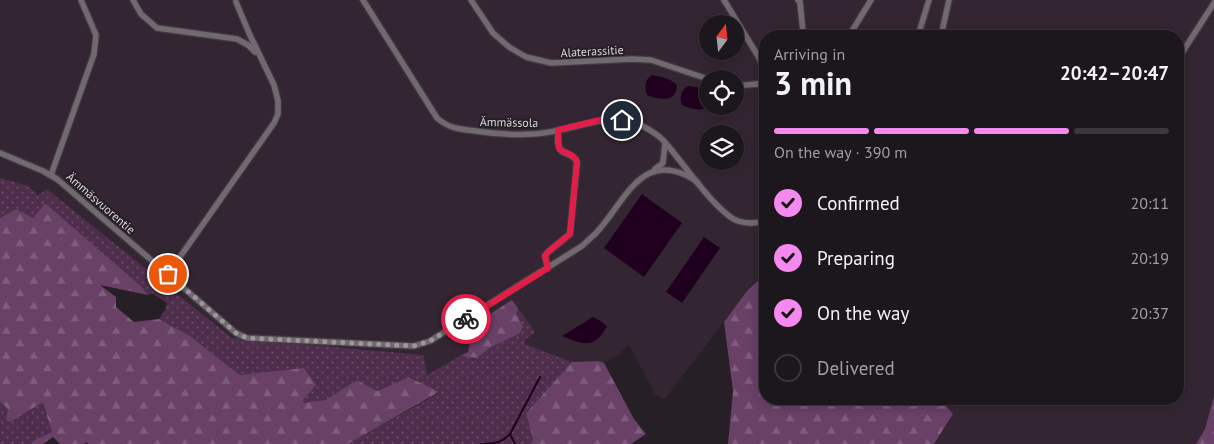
<!DOCTYPE html>
<meta charset="utf-8">
<style>
:root{--surface:#1c171c;--page:#252025;--text:#f1f3f6;--muted:#a09fa3;--line:#3a363b;--accent:#f589ef}
body{margin:0;font-family:"PT Sans",sans-serif;background:var(--page);color:var(--text);height:100vh;display:flex;flex-direction:column;font-size:19px;white-space:nowrap}
*{box-sizing:border-box;margin:0}
p{font-size:16px;color:var(--muted)}
.icon{flex:none;width:28px;height:28px;fill:none;stroke:currentColor;stroke-width:2;stroke-linecap:round;stroke-linejoin:round}
.map{position:relative;flex:1;overflow:hidden}
.panel{position:absolute;left:759px;top:30px;width:425px;height:375px;display:flex;flex-direction:column;background:var(--surface);border-radius:20px;box-shadow:0 2px 12px #0003,0 0 0 1px var(--line)}
.panel>*{flex:none}
.needle{width:32px;rotate:15deg}
.fabs{position:absolute;left:699px;top:15px;display:grid;gap:10px}
.fabs a{display:grid;place-items:center;width:45px;height:45px;border-radius:50%;background:var(--surface);box-shadow:0 2px 12px #0003,0 0 0 1px var(--line);font-size:25px}
.pin{position:absolute;display:grid;place-items:center;width:42px;height:42px;color:#fff;margin:-21px;border:2px solid #fff;border-radius:50%;box-shadow:0 1px 5px #0007}
.courier{position:absolute;display:grid;place-items:center;width:50px;height:50px;margin:-25px;border:4px solid #e11d48;border-radius:50%;background:#fff;color:#222;box-shadow:0 1px 6px #0007}
.head em{font-style:normal;font-weight:800}
.head div{display:flex;flex-direction:column-reverse}
.head{display:flex;align-items:center;justify-content:space-between;height:85px;padding:0 15px}
h1{font-size:32px;font-weight:800;line-height:38px}
.bar{display:grid;grid-template-columns:repeat(4,1fr);gap:8px 5px;align-content:center;height:60px;padding:0 15px}
.bar i{height:6px;border-radius:4px;background:var(--line)}
.bar .active{background:var(--accent)}
.bar p{grid-column:span 4}
ol{padding:0 15px;list-style:none}
li{display:flex;align-items:center;gap:15px;height:55px}
li p{margin-inline-start:auto}
li .icon{padding:5px;border-radius:50%;background:var(--accent);color:#111;stroke-width:4}
li:last-child{color:var(--muted)}
li i{width:28px;height:28px;border:2px solid var(--line);border-radius:50%}
.map>svg:first-child{display:block}
.built{fill:#332632;fill-rule:evenodd}
.grass{fill:url(#grass-dots)}
.forest{fill:url(#forest-firs)}
.water{fill:#1f001e}
.lines{fill:none;stroke-linecap:round;stroke-linejoin:round}
.stream{stroke:#1f001e;stroke-width:2}
.minor-casing{stroke:#403a40;stroke-width:8}
.minor{stroke:#716870;stroke-width:5.5}
.done{stroke:#9c979c;stroke-width:5;stroke-dasharray:0 9}
.route{stroke:#e11d48;stroke-width:6}
.labels{text-anchor:middle;dominant-baseline:central;stroke-width:4;stroke-linejoin:round;paint-order:stroke}
.street-label{font-size:12px;fill:#dcd7dc;stroke:#261f26}
</style>
<div class="map">
<svg width="1214" height="444" viewBox="0 0 1214 444">
<defs>
<pattern id="grass-dots" width="8" height="8" patternUnits="userSpaceOnUse" patternTransform="scale(1.25)"><rect width="8" height="8" fill="#4e2e4c"/><path d="M2 2h.1M6 6h.1" fill="none" stroke="#674c65" stroke-width="1.8" stroke-linecap="round"/></pattern>
<pattern id="forest-firs" width="22" height="20" patternUnits="userSpaceOnUse" patternTransform="scale(1.25)"><rect width="22" height="20" fill="#694167"/><path d="M5 1l3.5 6h-7zM16 11l3.5 6h-7z" fill="#7e5c7c"/></pattern>
</defs>
<rect width="100%" height="100%" fill="#261f26"/>
<!-- built -->
<path class="built" d="M 0,0 L 1214,0 L 1214,396 L 1205,429 L 1196,444 L 934,444 L 953,414 L 942,399 L 1178,399 L 1178,36 L 765,36 L 765,274 L 747,291 L 664,400 L 655,394 L 629,344 L 619,355 L 604,363 L 599,361 L 572,362 L 525,344 L 525,340 L 468,352 L 427,375 L 424,355 L 232,338 L 47,189 L 0,218 ZM 708,24 L 735,24 L 735,51 L 708,51 ZM 708,79 L 735,79 L 735,106 L 708,106 ZM 708,134 L 735,134 L 735,161 L 708,161 Z"/>
<!-- grass -->
<g class="grass">
<path d="M 0,178 L 28,186 L 38,195 L 47,189 L 232,338 L 424,355 L 427,375 L 460,356 L 477,358 L 491,347 L 519,334 L 516,315 L 518,308 L 535,332 L 525,340 L 525,344 L 572,362 L 526,413 L 533,440 L 530,444 L 348,444 L 439,393 L 410,377 L 376,391 L 357,380 L 325,400 L 304,404 L 303,400 L 240,375 L 190,336 L 159,319 L 165,310 L 167,303 L 152,293 L 148,295 L 141,286 L 45,203 L 33,218 L 16,209 L 0,218 Z"/>
<path d="M 0,402 L 8,409 L 43,402 L 53,432 L 31,442 L 32,444 L 0,444 Z"/>
</g>
<!-- forest -->
<g class="forest">
<path d="M 45,203 L 141,286 L 148,295 L 100,285 L 116,297 L 116,307 L 134,322 L 159,319 L 190,336 L 240,375 L 304,368 L 316,385 L 303,400 L 304,403 L 325,400 L 357,380 L 377,391 L 409,377 L 439,392 L 348,444 L 88,444 L 87,442 L 84,444 L 60,444 L 53,437 L 43,444 L 32,444 L 31,442 L 52,432 L 43,402 L 10,422 L 6,420 L 8,409 L 0,402 L 0,218 L 16,209 L 33,218 Z"/>
<path d="M 765,274 L 765,399 L 941,399 L 953,414 L 934,444 L 728,444 L 733,391 L 724,322 L 747,291 Z"/>
<path d="M 512,300 L 518,308 L 516,315 L 523,326 L 519,334 L 491,347 L 477,358 L 460,356 L 468,352 L 473,325 Z"/>
<path d="M 599,361 L 604,363 L 634,419 L 646,434 L 631,444 L 530,444 L 533,440 L 526,413 L 572,362 Z"/>
<path d="M 1214,396 L 1214,444 L 1196,444 L 1205,429 Z"/>
</g>
<!-- water -->
<g class="water">
<path d="M 652,75 C 662,77 670,78 677,85 C 677,103 659,100 647,95 C 644,87 645,79 652,75 Z"/>
<path d="M 688,86 L 702,88 L 707,91 L 708,106 L 709,106 C 702,112 690,109 682,105 C 679,97 681,90 688,86 Z"/>
<path d="M 642,194 L 682,223 L 644,277 L 604,248 Z"/>
<path d="M 704,237 L 720,248 L 682,303 L 666,292 Z"/>
<path d="M 593,317 L 599,320 L 607,326 C 595,349 583,345 562,336 Z"/>
</g>
<g class="lines">
<!-- stream -->
<g class="stream">
<path d="M 510,434 L 515,444"/>
<path d="M 481,444 C 495,443 500,444 510,434 L 540,377"/>
</g>
<!-- minor casing -->
<g class="minor-casing">
<g id="minor">
<path d="M 133,0 L 141,14 L 157,28 L 237,39 L 248,45 L 255,52"/>
<path d="M 363,0 L 437,118 C 450,129 459,129 476,131 C 494,134 515,135 534,134 C 582,131 618,101 662,139 C 680,158 716,213 738,221 C 747,224 757,223 765,221"/>
<path d="M 471,0 L 493,33 L 509,47 L 526,57 L 551,63 L 632,59 L 651,60 L 708,79"/>
<path d="M 724,0 L 758,56 L 765,69"/>
<path d="M 798,0 L 800,2 L 803,32 L 802,36"/>
<path d="M 849,36 L 871,0"/>
<path d="M 918,36 L 929,0"/>
<path d="M 941,36 L 949,0"/>
<path d="M 1178,59 L 1214,3"/>
<path d="M 735,86 L 757,84 L 765,82"/>
<path d="M 0,153 L 43,171 L 57,179 L 236,333 L 247,338 L 414,346 L 430,341 L 582,246 C 587,241 592,237 596,233 C 613,216 628,183 650,173 C 665,166 684,172 697,182"/>
<path d="M 655,169 L 663,163 L 665,143"/>
<path d="M 51,175 L 94,54 L 96,35 L 81,0"/>
<path d="M 548,268 L 545,256 L 548,252 L 570,234 L 577,162 C 573,152 561,155 559,147 C 557,143 558,135 558,131"/>
<path d="M 168,274 L 274,123 L 278,114 L 278,101 L 274,85 L 249,33 L 236,2"/>
</g>
</g>
<!-- minor -->
<use href="#minor" class="minor"/>
</g>
<g class="lines">
<!-- done -->
<path class="done" d="M 168,274 L 236,333 L 247,338 L 414,346 L 430,341 L 466,319"/>
<!-- route -->
<path class="route" d="M 466,319 L 548,268 L 545,256 L 548,252 L 570,234 L 577,162 C 574,153 564,154 559,148 L 558,130 L 600,120 L 622,120"/>
</g>
<g class="labels">
<!-- street labels -->
<g class="street-label">
<text transform="translate(592 51) rotate(-3)">Alaterassitie</text>
<text transform="translate(509 122) rotate(1)">Ämmässola</text>
<text transform="translate(101 203) rotate(41)">Ämmäsvuorentie</text>
</g>
</g>
</svg>
<div class="fabs">
<a><svg class="needle" viewBox="-14 -14 28 28"><path d="M0-13l5 13h-10z" fill="#e53935"/><path d="M0 13l5-13h-10z" fill="#a09fa3"/></svg></a>
<a><svg class="icon" aria-label="locate" viewBox="0 0 24 24"><circle cx="12" cy="12" r="6"/><path d="M12 2v4M12 18v4M2 12h4M18 12h4"/></svg></a>
<a><svg class="icon" aria-label="layers" viewBox="0 0 24 24"><path d="M12 4l9 5-9 5-9-5zM3 14l9 5 9-5"/></svg></a>
</div>
<div class="pin" style="left:168px;top:274px;background:#ea580c"><svg class="icon" aria-label="bag" viewBox="0 0 24 24"><path d="M5 8h14l-1 12H6zM9 8a3 3 0 0 1 6 0"/></svg></div>
<div class="pin" style="left:622px;top:120px;background:#1f2937"><svg class="icon" aria-label="home" viewBox="0 0 24 24"><path d="M3 11l9-7 9 7M6 9v11h12V9"/></svg></div>
<div class="courier" style="left:466px;top:319px"><svg class="icon" aria-label="bike" viewBox="0 0 24 24"><circle cx="6" cy="16" r="4"/><circle cx="18" cy="16" r="4"/><path d="M6 16l4-8h5l3 8M10 8l3 8H6M13 5h3"/></svg></div>
<section class="panel">
<div class="head"><div><h1>3 min</h1><p>Arriving in</p></div><em>20:42–20:47</em></div>
<div class="bar"><i class="active"></i><i class="active"></i><i class="active"></i><i></i><p>On the way · 390 m</p></div>
<ol>
<li><svg class="icon" aria-label="check" viewBox="0 0 24 24"><path d="M5 12l5 5 9-10"/></svg>Confirmed<p>20:11</p></li>
<li><svg class="icon" aria-label="check" viewBox="0 0 24 24"><path d="M5 12l5 5 9-10"/></svg>Preparing<p>20:19</p></li>
<li><svg class="icon" aria-label="check" viewBox="0 0 24 24"><path d="M5 12l5 5 9-10"/></svg>On the way<p>20:37</p></li>
<li><i></i>Delivered</li>
</ol>
</section>
</div>
